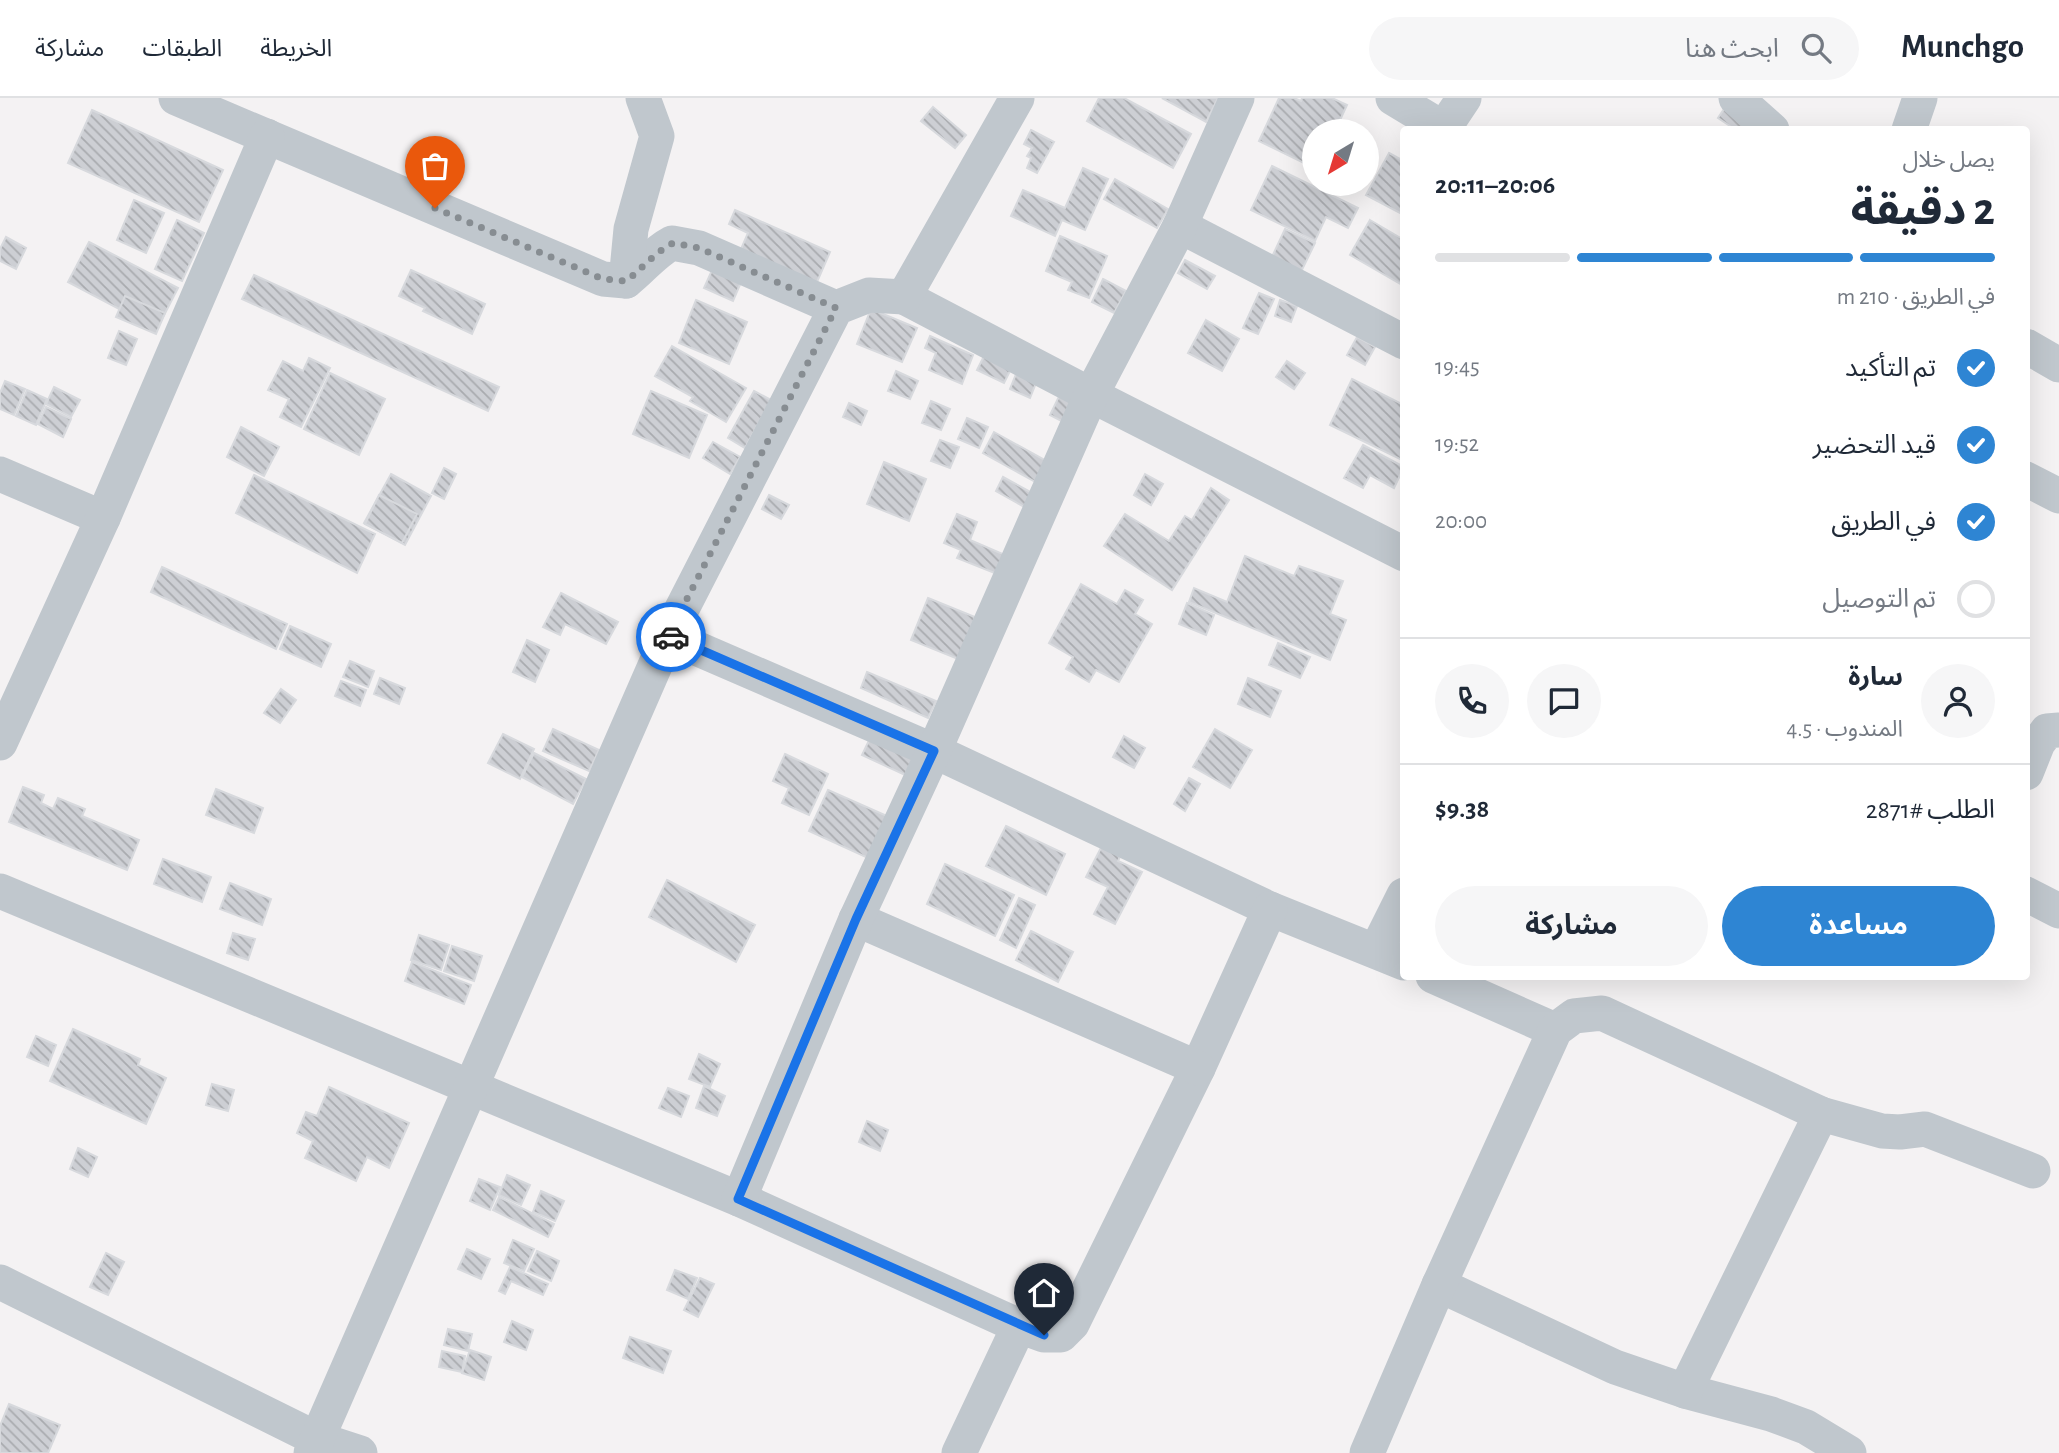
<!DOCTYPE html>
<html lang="ar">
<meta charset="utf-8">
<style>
:root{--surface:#fff;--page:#f6f6f7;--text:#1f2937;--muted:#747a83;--line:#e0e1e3;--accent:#2e85d3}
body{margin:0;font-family:"Alegreya Sans","Noto Sans Arabic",sans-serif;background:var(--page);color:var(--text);direction:rtl;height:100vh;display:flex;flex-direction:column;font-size:26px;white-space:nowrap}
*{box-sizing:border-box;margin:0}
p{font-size:23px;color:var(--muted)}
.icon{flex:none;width:38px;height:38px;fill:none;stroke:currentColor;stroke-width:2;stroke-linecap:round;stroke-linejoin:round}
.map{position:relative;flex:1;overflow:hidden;direction:ltr}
.sheet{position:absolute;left:1400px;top:28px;width:630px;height:854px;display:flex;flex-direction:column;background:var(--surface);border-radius:7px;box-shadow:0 7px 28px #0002;direction:rtl}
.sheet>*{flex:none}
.needle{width:46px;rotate:218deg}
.buttons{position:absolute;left:1302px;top:21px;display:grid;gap:14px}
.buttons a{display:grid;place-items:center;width:77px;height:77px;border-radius:50%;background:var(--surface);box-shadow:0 7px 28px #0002;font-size:35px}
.pin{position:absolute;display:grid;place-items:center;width:60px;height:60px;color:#fff;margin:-72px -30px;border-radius:50% 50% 50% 0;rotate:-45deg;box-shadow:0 0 7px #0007}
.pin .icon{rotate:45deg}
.courier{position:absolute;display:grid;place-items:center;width:70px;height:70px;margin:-35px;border:5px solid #1a73e8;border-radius:50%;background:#fff;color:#222;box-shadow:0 2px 9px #0007}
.overview em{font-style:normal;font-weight:700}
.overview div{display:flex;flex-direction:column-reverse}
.overview{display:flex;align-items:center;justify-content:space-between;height:119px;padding:0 35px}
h1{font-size:46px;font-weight:700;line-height:52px}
.bar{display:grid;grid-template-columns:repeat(4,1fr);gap:10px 7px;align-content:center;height:84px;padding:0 35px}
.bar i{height:9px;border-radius:5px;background:var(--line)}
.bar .active{background:var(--accent)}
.bar p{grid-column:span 4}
.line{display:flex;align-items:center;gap:18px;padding:0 35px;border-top:2px solid var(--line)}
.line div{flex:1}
.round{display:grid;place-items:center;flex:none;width:74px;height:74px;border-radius:37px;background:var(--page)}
ol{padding:0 35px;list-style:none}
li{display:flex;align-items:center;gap:21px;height:77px}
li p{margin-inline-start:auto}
li .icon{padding:7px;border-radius:50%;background:var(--accent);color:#fff;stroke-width:4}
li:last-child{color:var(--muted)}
li i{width:38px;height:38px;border:4px solid var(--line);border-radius:50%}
.cta{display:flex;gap:14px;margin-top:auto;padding:14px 35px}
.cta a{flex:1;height:80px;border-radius:42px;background:var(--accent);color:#fff;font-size:28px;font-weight:700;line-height:80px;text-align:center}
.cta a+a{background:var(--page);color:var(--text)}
header{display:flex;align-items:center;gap:42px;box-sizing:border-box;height:98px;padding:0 35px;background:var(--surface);border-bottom:2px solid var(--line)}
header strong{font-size:33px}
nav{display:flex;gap:38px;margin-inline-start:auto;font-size:24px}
.search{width:490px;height:63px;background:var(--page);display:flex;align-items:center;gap:18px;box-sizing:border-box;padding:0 24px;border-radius:38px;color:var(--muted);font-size:26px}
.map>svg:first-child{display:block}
.building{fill:url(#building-back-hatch);stroke:#d7d9dd;stroke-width:2}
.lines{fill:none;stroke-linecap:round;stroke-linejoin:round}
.minor{stroke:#c0c7cd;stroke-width:35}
.done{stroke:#878d92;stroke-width:7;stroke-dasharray:0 12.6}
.route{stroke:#1a73e8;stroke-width:9}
</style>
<header>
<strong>Munchgo</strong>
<div class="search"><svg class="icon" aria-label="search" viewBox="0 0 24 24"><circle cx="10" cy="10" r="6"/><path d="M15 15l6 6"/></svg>ابحث هنا</div>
<nav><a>الخريطة</a><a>الطبقات</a><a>مشاركة</a></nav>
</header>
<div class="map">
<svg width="2059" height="1355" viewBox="0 0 2059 1355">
<defs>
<pattern id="building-back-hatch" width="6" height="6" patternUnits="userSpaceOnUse" patternTransform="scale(1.75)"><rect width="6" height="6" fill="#cdcfd4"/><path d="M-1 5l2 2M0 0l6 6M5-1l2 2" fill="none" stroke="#a9abaf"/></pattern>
</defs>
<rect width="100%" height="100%" fill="#f4f2f3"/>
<!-- building -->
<g class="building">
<path d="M 1099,0 L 1124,0 L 1191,36 L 1173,70 L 1087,23 Z"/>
<path d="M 1162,0 L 1218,0 L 1206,24 Z"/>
<path d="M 1279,0 L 1294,0 L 1301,3 L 1302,0 L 1332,0 L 1347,7 L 1335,33 L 1314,33 L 1314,70 L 1259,43 Z"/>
<path d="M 1728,5 L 1751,32 L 1736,32 L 1718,20 Z"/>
<path d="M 933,9 L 966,37 L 955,50 L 921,23 Z"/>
<path d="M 92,12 L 223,72 L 199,124 L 68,65 Z"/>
<path d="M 1031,32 L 1054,44 L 1037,75 L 1027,70 L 1031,60 L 1027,58 L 1032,50 L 1024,46 Z"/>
<path d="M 1389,55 L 1404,63 L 1404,117 L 1366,97 Z"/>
<path d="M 1272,68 L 1358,110 L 1348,130 L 1326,119 L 1315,143 L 1251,112 Z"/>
<path d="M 1083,70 L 1108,81 L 1085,132 L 1062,122 L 1055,138 L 1011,118 L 1023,92 L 1065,110 Z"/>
<path d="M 1115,81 L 1168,111 L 1157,130 L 1104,101 Z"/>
<path d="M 134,102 L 164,115 L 146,155 L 117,142 Z"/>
<path d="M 735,112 L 830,154 L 817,184 L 738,158 L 748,135 L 729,126 Z"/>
<path d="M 177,122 L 204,135 L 182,183 L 155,171 Z"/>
<path d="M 1370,122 L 1404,142 L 1404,188 L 1350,157 Z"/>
<path d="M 1285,131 L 1315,145 L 1300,176 L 1271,161 Z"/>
<path d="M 1060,138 L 1107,158 L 1089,200 L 1068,192 L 1072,184 L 1046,173 Z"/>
<path d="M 6,139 L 26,150 L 16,171 L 0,163 L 0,151 Z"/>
<path d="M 89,144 L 178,190 L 157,231 L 68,184 Z"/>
<path d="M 1185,162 L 1215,178 L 1207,191 L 1178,175 Z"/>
<path d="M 713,170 L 742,182 L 733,203 L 704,190 Z"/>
<path d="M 411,172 L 485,206 L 472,236 L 423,213 L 425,210 L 399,198 Z"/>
<path d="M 254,177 L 499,289 L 488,313 L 242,201 Z"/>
<path d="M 1103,181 L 1126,193 L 1114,215 L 1092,204 Z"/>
<path d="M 1259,195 L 1274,201 L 1258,236 L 1243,230 Z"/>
<path d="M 125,198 L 165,215 L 156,236 L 116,219 Z"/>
<path d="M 696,202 L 747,224 L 729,266 L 679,245 Z"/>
<path d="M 1280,202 L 1297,208 L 1291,224 L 1275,218 Z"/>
<path d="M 871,211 L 917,230 L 902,264 L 857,246 Z"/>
<path d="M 1206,222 L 1239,241 L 1222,273 L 1188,255 Z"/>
<path d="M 119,233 L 137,241 L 126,267 L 108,260 Z"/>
<path d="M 930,238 L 973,257 L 962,286 L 929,272 L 936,255 L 925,250 Z"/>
<path d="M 1357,239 L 1375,249 L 1365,267 L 1347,257 Z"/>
<path d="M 672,248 L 746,290 L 726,324 L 690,303 L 693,299 L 655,278 Z"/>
<path d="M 984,258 L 1011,271 L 1004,285 L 977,272 Z"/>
<path d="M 309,260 L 330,270 L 301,329 L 280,319 L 289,301 L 268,292 L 283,263 L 303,273 Z"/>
<path d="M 1287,263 L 1305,275 L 1294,291 L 1276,279 Z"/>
<path d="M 896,273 L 918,283 L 910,301 L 888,293 Z"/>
<path d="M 330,275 L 385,301 L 359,357 L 304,331 Z"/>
<path d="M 1016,276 L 1036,285 L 1030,300 L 1010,291 Z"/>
<path d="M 1352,281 L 1404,307 L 1404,363 L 1330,327 Z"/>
<path d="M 5,283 L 25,291 L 14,317 L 0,311 L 0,295 Z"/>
<path d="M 1064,288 L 1083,298 L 1069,327 L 1050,317 Z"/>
<path d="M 54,289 L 80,302 L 71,319 L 46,306 Z"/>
<path d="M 27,292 L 47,301 L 36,327 L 16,318 Z"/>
<path d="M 651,293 L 707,317 L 689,360 L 633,336 Z"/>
<path d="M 754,293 L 771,302 L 745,350 L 728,340 Z"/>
<path d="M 931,303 L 950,311 L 941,332 L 922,325 Z"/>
<path d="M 849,305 L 867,313 L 861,327 L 843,319 Z"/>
<path d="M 46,309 L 71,321 L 63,339 L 38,326 Z"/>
<path d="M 967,320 L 988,329 L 979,350 L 958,341 Z"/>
<path d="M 241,329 L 279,349 L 264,378 L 227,359 Z"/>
<path d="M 994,334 L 1050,365 L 1039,386 L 983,355 Z"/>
<path d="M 940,342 L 959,349 L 950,370 L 931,363 Z"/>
<path d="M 713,344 L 740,359 L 730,376 L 703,360 Z"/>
<path d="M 1363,347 L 1404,369 L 1394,390 L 1370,377 L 1363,390 L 1344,380 Z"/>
<path d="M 884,364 L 926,381 L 909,423 L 867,406 Z"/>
<path d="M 444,370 L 456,376 L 444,401 L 432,395 Z"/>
<path d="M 391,376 L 431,398 L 405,447 L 364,425 Z"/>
<path d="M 1145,376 L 1163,386 L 1151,407 L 1134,397 Z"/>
<path d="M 254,377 L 375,436 L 357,475 L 236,415 Z"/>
<path d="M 1003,379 L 1034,396 L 1026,410 L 996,393 Z"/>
<path d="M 1211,390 L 1229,402 L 1172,492 L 1104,448 L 1125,416 L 1169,443 L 1185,418 L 1192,422 Z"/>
<path d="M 379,397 L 417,416 L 402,445 L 365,426 Z"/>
<path d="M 769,397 L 789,407 L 781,421 L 762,411 Z"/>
<path d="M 957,416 L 977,424 L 970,442 L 1005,457 L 997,476 L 957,460 L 961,452 L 944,445 Z"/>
<path d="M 1245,458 L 1294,478 L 1299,468 L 1343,483 L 1330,516 L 1346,522 L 1330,562 L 1189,504 L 1194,490 L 1227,504 Z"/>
<path d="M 162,469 L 287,526 L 276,551 L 151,494 Z"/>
<path d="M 1081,486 L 1117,506 L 1125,492 L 1143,502 L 1135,516 L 1152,526 L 1119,584 L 1096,572 L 1089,584 L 1066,571 L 1073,559 L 1049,545 Z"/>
<path d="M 561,495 L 618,524 L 606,546 L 565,526 L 560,537 L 543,529 Z"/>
<path d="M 928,500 L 975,519 L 958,561 L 911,542 Z"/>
<path d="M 1187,505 L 1214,517 L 1206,537 L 1179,526 Z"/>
<path d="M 290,528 L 331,546 L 321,569 L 280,551 Z"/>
<path d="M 527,542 L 549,552 L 535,584 L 513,574 Z"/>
<path d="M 1278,545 L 1310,559 L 1300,580 L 1269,567 Z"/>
<path d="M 350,563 L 374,573 L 368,589 L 343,579 Z"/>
<path d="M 867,574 L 936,603 L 928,620 L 861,590 Z"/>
<path d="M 380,580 L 405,590 L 399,606 L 374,596 Z"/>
<path d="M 1248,580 L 1281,593 L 1270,619 L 1238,606 Z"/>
<path d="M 341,583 L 366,592 L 360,608 L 335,598 Z"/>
<path d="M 281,591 L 296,602 L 280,625 L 264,615 Z"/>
<path d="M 553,631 L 599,652 L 589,673 L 543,653 Z"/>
<path d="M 1215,631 L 1252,652 L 1230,690 L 1193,669 Z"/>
<path d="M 503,636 L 534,651 L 520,681 L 488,665 Z"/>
<path d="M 872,636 L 915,656 L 905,677 L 862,657 Z"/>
<path d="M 1124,638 L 1145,650 L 1134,670 L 1113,659 Z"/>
<path d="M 534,655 L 586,681 L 573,706 L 522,679 Z"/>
<path d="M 785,656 L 828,676 L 809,717 L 782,705 L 789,690 L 773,683 Z"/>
<path d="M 1189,680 L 1200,686 L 1185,713 L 1174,706 Z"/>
<path d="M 23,689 L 44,697 L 41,705 L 53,711 L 58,700 L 85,711 L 82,718 L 139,742 L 127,772 L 9,724 Z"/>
<path d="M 216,691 L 263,710 L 254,735 L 206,717 Z"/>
<path d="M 828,692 L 887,718 L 868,760 L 809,733 Z"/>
<path d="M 1006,728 L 1065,756 L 1046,797 L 986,768 Z"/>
<path d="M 1104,744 L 1122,754 L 1118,763 L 1142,774 L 1115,826 L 1094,816 L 1108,789 L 1086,779 Z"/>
<path d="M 163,761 L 211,779 L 202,804 L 154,786 Z"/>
<path d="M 945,766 L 1014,797 L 995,838 L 927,806 Z"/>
<path d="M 667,782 L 755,827 L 736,864 L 649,819 Z"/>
<path d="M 230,785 L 271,801 L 262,827 L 220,811 Z"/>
<path d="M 1019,800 L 1035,807 L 1016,850 L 1000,842 Z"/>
<path d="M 1031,833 L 1073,854 L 1058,884 L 1016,862 Z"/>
<path d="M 233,835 L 255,841 L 248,862 L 227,855 Z"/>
<path d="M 419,837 L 449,847 L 441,872 L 411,862 Z"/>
<path d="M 452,848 L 482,858 L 474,883 L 444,873 Z"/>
<path d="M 412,864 L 471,887 L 464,906 L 405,883 Z"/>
<path d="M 73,931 L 140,961 L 138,967 L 166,980 L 146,1026 L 50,983 Z"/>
<path d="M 36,938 L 56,947 L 48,968 L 27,959 Z"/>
<path d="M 699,956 L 720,966 L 710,989 L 689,981 Z"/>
<path d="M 212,986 L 234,992 L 228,1013 L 206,1007 Z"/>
<path d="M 704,988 L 725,998 L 717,1018 L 696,1010 Z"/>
<path d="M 329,989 L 409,1025 L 389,1070 L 367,1059 L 356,1083 L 305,1060 L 313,1043 L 297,1035 L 306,1014 L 317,1018 Z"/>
<path d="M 668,990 L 689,998 L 681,1019 L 659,1010 Z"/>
<path d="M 867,1023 L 888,1032 L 880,1053 L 859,1044 Z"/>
<path d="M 78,1050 L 97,1059 L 88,1079 L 70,1071 Z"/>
<path d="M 507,1077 L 530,1087 L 521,1107 L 499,1097 Z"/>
<path d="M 479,1081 L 500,1089 L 490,1112 L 470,1103 Z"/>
<path d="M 541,1093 L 564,1103 L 555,1123 L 533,1114 Z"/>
<path d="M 499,1099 L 554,1126 L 548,1139 L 493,1112 Z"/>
<path d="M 513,1142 L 534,1151 L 524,1173 L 504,1165 Z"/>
<path d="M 467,1151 L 490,1161 L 481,1181 L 458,1171 Z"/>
<path d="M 537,1153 L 559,1163 L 551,1183 L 528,1173 Z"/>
<path d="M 106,1155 L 124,1164 L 108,1197 L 90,1189 Z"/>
<path d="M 510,1169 L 548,1186 L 543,1197 L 511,1183 L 505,1196 L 499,1193 Z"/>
<path d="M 675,1172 L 697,1180 L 688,1201 L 667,1192 Z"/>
<path d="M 700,1180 L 714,1186 L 698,1219 L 684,1212 Z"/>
<path d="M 512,1223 L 533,1232 L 526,1252 L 504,1244 Z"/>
<path d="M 448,1231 L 472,1236 L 468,1253 L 444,1247 Z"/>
<path d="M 630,1239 L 671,1253 L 663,1275 L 623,1260 Z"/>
<path d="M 470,1252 L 491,1259 L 484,1282 L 462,1275 Z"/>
<path d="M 442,1253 L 465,1258 L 462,1274 L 439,1269 Z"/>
<path d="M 9,1306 L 60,1327 L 48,1355 L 0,1355 L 0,1328 Z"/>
</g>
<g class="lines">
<!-- minor -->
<g class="minor">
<path d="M 176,0 L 603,181 L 626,183 C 643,170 653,155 672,145 L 699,150 L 836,210"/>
<path d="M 1393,0 L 1446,32"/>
<path d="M 1736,0 L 1772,32"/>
<path d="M 1444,30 L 1464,0"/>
<path d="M 1909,32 L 1920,0"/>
<path d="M 1180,128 L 1404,244"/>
<path d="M 626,183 L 631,131 L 657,38 L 643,0"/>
<path d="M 904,199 L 1091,297 L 1404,456"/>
<path d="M 2026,248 L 2059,267"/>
<path d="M 0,376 L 103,420"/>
<path d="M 2026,381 L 2059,398"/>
<path d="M 668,538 L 934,653 L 1270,811 L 1404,865"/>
<path d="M 0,645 L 103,420 L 267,38"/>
<path d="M 2026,675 L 2038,645 L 2047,633 L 2059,632"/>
<path d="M 0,793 L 739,1101 L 1019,1228 L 1044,1237 L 1061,1237 L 1072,1226 L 1198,970 L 1270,811"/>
<path d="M 2026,796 L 2059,813"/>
<path d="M 856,821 L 1198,970"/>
<path d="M 1376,853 L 1404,797"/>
<path d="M 1433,878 L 1555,932"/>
<path d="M 739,1101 L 856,821 L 934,653 L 1091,297 L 1180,128 L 1237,0"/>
<path d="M 0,1184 L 317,1341 L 360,1355"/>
<path d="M 1439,1187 L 1615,1269 L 1685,1293 L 1771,1316 L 1806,1329 L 1849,1355"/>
<path d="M 1685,1293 L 1821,1016"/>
<path d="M 311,1355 L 668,538 L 836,210 L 869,197 L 904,199 L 1017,0"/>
<path d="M 959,1355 L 1019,1228"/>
<path d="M 1367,1355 L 1439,1187 L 1555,932 L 1574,918 L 1602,915 L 1821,1016 L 1882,1033 L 1900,1034 L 1925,1031 L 2033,1073"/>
</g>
</g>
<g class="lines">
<!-- done -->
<path class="done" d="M 435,110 L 603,181 L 626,183 C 643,170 654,155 673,145 L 699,150 L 836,210 L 668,538 L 671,539"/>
<!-- route -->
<path class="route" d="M 671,539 L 934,653 L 856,821 L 738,1101 L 1044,1237"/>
</g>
</svg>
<div class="buttons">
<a><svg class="needle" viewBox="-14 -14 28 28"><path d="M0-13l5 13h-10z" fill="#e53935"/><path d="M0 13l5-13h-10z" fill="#747a83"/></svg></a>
</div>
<div class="pin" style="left:435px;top:110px;background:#ea580c"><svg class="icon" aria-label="bag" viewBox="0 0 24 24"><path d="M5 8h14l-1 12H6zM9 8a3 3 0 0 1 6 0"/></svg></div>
<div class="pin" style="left:1044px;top:1237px;background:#1f2937"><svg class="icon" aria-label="home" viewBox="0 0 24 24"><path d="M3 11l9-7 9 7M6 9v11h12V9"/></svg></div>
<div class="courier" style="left:671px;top:539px"><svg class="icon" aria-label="car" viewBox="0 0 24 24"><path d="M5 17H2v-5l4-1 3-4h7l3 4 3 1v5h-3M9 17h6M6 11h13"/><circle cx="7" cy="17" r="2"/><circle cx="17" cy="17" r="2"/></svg></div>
<section class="sheet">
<div class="overview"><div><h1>2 دقيقة</h1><p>يصل خلال</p></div><em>20:06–20:11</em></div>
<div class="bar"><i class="active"></i><i class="active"></i><i class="active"></i><i></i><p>في الطريق · 210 m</p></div>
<ol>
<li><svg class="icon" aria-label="check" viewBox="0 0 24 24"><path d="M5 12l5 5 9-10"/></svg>تم التأكيد<p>19:45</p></li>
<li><svg class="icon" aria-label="check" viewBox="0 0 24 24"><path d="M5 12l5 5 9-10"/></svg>قيد التحضير<p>19:52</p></li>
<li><svg class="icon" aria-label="check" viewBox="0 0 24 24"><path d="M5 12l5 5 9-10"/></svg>في الطريق<p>20:00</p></li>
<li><i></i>تم التوصيل</li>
</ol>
<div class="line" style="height:126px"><a class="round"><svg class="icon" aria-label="person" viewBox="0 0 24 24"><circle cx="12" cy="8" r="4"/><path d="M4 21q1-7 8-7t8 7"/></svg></a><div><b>سارة</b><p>المندوب · 4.5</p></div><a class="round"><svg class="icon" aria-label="chat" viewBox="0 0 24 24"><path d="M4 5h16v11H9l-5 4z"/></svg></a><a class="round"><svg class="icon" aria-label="phone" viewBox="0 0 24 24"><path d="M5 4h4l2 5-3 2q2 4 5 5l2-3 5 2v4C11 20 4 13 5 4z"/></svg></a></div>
<div class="line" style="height:91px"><div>الطلب #2871</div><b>$9.38</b></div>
<div class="cta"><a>مساعدة</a><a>مشاركة</a></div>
</section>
</div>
